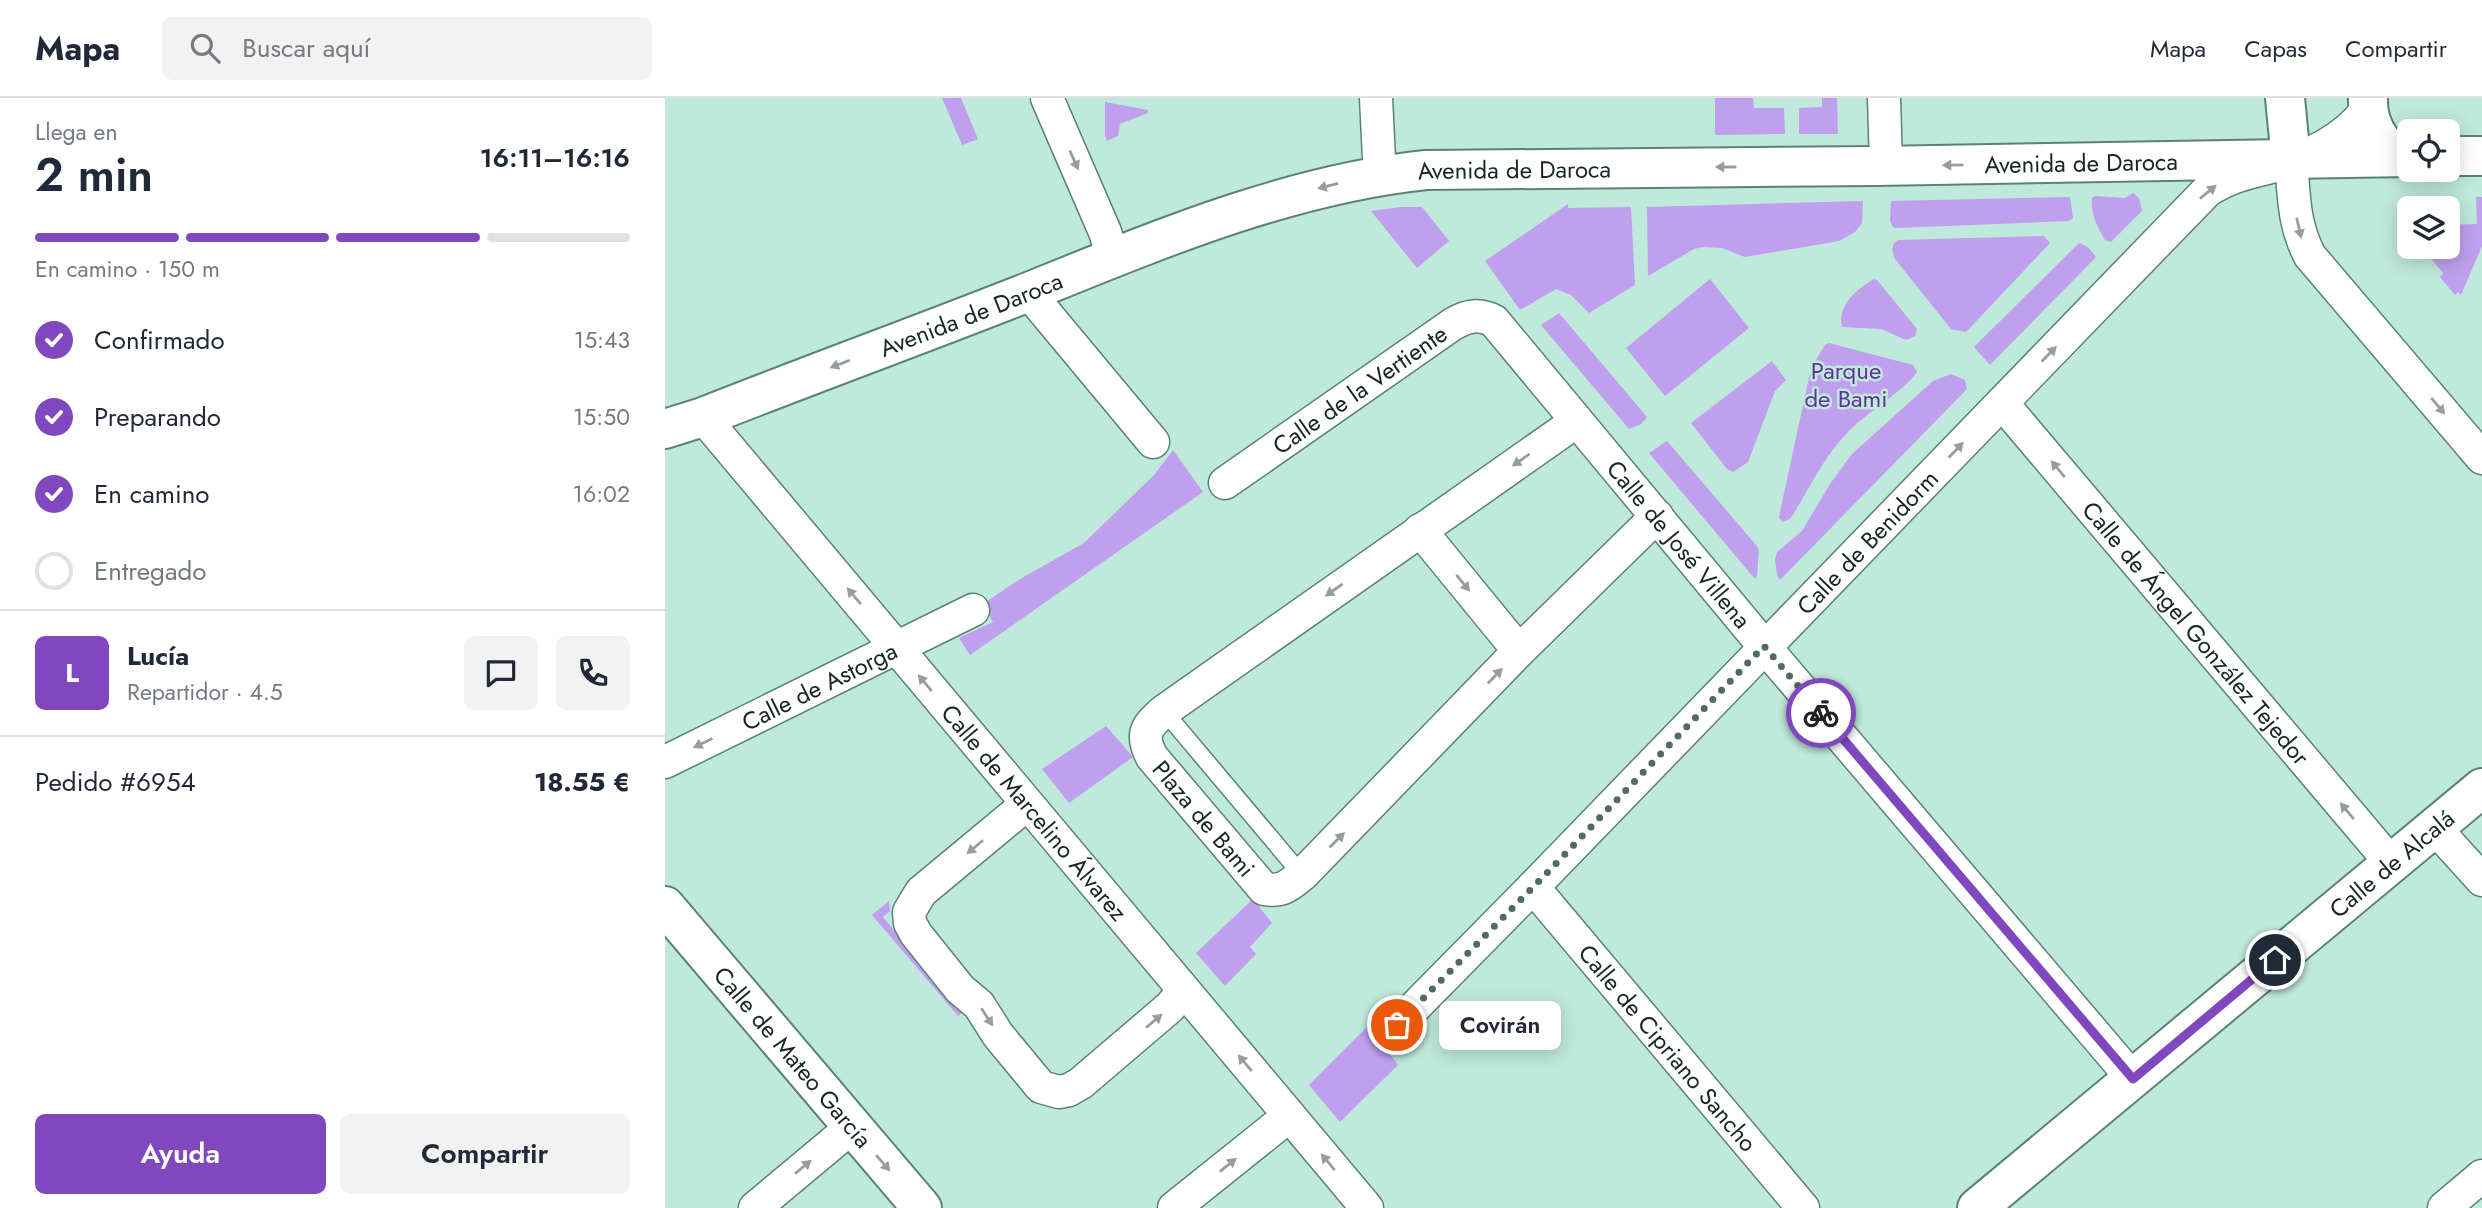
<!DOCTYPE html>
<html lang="es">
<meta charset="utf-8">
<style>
:root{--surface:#fff;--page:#f2f2f3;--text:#1f2937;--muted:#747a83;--line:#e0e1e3;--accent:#8048bf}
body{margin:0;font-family:Jost,sans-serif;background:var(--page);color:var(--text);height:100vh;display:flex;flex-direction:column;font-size:26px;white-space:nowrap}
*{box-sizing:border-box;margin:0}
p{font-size:23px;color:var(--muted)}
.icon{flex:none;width:38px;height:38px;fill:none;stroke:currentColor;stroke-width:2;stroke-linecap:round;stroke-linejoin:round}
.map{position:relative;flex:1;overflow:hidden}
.panel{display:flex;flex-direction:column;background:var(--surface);width:665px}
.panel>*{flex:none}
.buttons{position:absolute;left:1732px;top:21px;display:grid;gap:14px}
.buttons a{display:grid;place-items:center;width:63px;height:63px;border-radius:10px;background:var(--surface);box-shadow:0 4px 18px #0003;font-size:35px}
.pin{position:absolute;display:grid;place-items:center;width:60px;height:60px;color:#fff;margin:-30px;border:4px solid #fff;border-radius:50%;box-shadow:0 2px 7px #0007}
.courier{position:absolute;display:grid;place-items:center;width:70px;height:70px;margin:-35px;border:5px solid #8048bf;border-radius:50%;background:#fff;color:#222;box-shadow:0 2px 9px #0007}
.bubble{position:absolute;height:49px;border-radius:10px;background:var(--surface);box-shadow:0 4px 18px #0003;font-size:23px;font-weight:600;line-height:49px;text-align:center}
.overview em{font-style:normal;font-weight:600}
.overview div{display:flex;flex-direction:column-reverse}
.overview{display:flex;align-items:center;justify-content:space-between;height:119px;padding:0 35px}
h1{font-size:46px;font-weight:600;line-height:52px}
.bar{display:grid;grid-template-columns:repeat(4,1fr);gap:10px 7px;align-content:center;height:84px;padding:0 35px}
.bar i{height:9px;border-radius:5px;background:var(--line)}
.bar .current{background:var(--accent)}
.bar p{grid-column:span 4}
.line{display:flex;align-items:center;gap:18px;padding:0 35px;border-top:2px solid var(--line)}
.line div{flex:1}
.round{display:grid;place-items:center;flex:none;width:74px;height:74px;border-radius:10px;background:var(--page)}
ol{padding:0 35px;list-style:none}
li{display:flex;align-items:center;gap:21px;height:77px}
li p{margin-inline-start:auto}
li .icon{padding:7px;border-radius:50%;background:var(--accent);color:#fff;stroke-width:4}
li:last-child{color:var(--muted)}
li i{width:38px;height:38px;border:4px solid var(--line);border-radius:50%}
.action{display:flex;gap:14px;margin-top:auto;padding:14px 35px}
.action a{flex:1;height:80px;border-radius:10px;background:var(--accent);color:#fff;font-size:28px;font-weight:600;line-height:80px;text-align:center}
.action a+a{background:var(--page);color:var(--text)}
header{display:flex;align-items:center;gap:42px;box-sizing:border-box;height:98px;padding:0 35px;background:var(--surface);border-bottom:2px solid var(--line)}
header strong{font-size:33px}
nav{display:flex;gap:38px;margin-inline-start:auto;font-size:24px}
.search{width:490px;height:63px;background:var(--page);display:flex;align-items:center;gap:18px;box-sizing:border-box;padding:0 24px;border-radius:10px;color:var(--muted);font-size:26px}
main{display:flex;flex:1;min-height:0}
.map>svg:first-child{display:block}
.green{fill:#bf9fee}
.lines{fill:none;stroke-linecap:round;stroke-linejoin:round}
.lane-casing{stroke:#5b8276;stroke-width:19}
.street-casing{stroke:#5b8276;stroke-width:35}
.secondary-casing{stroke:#5b8276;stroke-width:42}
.primary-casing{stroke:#5b8276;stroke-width:42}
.lane{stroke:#fff;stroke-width:16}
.street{stroke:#fff;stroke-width:32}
.secondary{stroke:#fff;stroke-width:38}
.primary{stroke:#fff;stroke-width:38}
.oneway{fill:#969e9c}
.done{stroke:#516b63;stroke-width:7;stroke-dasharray:0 12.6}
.route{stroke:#8048bf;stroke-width:9}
.labels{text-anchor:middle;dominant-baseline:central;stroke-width:5;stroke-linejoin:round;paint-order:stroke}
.street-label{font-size:24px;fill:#162722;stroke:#bfe9db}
.park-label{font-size:24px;fill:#633497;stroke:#bfe9db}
</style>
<header>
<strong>Mapa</strong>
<div class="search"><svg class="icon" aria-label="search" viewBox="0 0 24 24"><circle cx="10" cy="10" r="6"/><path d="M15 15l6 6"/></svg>Buscar aquí</div>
<nav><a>Mapa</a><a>Capas</a><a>Compartir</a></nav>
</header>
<main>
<section class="panel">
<div class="overview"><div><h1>2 min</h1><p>Llega en</p></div><em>16:11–16:16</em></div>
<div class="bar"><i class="current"></i><i class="current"></i><i class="current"></i><i></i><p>En camino · 150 m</p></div>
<ol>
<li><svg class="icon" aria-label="check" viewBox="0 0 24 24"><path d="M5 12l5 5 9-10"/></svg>Confirmado<p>15:43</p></li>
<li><svg class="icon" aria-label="check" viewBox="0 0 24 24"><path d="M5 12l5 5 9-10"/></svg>Preparando<p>15:50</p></li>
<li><svg class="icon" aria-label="check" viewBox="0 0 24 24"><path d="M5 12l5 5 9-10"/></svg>En camino<p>16:02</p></li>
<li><i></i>Entregado</li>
</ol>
<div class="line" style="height:126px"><b class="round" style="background:var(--accent);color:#fff">L</b><div><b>Lucía</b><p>Repartidor · 4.5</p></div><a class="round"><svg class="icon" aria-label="chat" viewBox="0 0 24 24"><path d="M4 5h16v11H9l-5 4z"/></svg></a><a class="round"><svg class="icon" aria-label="phone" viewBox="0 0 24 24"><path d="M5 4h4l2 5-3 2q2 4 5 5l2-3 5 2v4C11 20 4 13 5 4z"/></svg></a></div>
<div class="line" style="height:91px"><div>Pedido #6954</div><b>18.55 €</b></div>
<div class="action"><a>Ayuda</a><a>Compartir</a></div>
</section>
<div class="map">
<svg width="1817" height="1110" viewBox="0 0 1817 1110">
<rect width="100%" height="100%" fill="#bfe9db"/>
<!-- green -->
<g class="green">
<path d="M 277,0 L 296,0 L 313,41 L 297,47 Z"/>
<path d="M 1050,0 L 1088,0 L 1089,10 L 1119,10 L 1120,36 L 1050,37 Z"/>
<path d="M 1157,0 L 1172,0 L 1173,36 L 1134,36 L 1134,10 L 1157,9 Z"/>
<path d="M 440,4 L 483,12 L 483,15 L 455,26 L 453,38 L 442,43 L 440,38 Z"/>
<path d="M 1468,95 L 1474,100 L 1477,113 L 1446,144 L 1440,142 C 1433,131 1425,114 1427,100 L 1430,98 L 1460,100 Z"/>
<path d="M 1405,99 L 1408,120 L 1404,123 L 1231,130 L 1228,129 L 1225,123 L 1226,103 Z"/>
<path d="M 1811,99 L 1817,99 L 1817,148 L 1796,197 L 1793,194 L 1790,197 L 1775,179 L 1778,175 L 1756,149 L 1783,149 L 1783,127 L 1812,126 Z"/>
<path d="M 1198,103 L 1197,125 L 1190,134 L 1174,143 L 1080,159 L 1057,150 L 1038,149 L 1029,151 L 983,178 L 982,109 Z"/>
<path d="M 903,106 L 903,110 L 966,109 L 970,187 L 924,215 L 906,197 L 891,191 L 855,212 L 820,163 Z"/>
<path d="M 736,109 L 757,109 L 784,143 L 752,170 L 706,113 Z"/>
<path d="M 1379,138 L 1385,145 L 1301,234 L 1286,231 L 1230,161 L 1227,151 L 1229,145 L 1233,142 Z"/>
<path d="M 1414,145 L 1423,149 L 1431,159 L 1325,267 L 1309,249 Z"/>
<path d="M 1045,181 L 1084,230 L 1000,298 L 961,250 Z"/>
<path d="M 1209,181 L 1212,182 L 1252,231 L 1250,238 L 1241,242 L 1216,231 L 1177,229 C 1172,207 1192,191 1209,181 Z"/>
<path d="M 894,215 L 982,319 L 975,327 L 964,331 L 876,227 Z"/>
<path d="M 1164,245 L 1248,267 L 1252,274 C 1241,291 1203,314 1186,331 C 1156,361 1147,388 1125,421 L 1118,424 L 1114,420 L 1115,414 L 1146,270 L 1160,247 Z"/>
<path d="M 1107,263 L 1121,282 L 1110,293 L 1083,364 L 1068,374 L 1062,371 L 1026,325 Z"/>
<path d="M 1286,276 L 1300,282 L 1302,291 L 1115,482 L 1112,477 L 1110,462 L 1112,454 L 1137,433 L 1165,386 L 1187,356 L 1268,283 Z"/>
<path d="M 1002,343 L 1091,447 L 1094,452 L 1092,478 L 1090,481 L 984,355 Z"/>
<path d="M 508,352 L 538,394 L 305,557 L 294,540 L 328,524 L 318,506 L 355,481 L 419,445 L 489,377 Z"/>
<path d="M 441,628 L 468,659 L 404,705 L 377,671 Z"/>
<path d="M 588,801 L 607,825 L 585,849 L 591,856 L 560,888 L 531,855 Z"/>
<path d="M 224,803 L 225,813 L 218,819 L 298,914 L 293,918 L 207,817 Z"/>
<path d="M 703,928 L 733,967 L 675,1024 L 644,987 Z"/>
</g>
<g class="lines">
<!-- lane casing -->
<g class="lane-casing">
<path id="lane" d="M 499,613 L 637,777"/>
</g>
<!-- street casing -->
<g class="street-casing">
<g id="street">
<path d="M 382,0 L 440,134 L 444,147 L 444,161"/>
<path d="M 711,0 L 714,61 L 720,76"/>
<path d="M 1219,0 L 1221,68"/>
<path d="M 1626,62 C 1629,97 1628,126 1645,158 L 1817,360"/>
<path d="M 363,194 L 488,344"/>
<path id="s1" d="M 1337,305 L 1726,765"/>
<path id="s2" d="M 38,319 L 702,1110"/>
<path id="s3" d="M 912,323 L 499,613 C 481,629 475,636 487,659 L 599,791 C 618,794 623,788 637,777 L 854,553 L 992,418"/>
<path id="s4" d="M 560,385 L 788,226 C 802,218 814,215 829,223 L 1099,548 L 1468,981"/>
<path d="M 755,432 L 854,553"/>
<path id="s5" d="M 0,664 L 308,512"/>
<path d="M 362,706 L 256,794 L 244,814 L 245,825 L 251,836 L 295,891 L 314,907 L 333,937 L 376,989 L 394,994 L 404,992 L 416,985 L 505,909 L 518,893"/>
<path d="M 1769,729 L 1817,782"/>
<path id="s6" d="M 868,789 L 1138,1110"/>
<path id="s7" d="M 732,927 L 868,789 L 1542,93 C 1564,79 1578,76 1602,70 C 1639,61 1681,42 1702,11"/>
<path d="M 90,1110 L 187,1029"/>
<path d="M 509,1110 L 624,1018"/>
<path d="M 1779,1110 L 1817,1078"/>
</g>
</g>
<!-- secondary casing -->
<g class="secondary-casing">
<g id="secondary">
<path d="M 1620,0 L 1626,62"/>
<path d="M 1703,0 C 1702,24 1714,48 1736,59"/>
<path d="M 1783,58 L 1817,58"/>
<path id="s8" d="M 0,331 L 38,319 C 147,276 257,236 366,193 C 492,142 625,86 761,72 L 1211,68 L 1745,59"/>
<path id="s9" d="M 0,808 L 257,1110"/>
</g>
</g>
<!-- primary casing -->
<g class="primary-casing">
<g id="primary">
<path id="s10" d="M 1312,1110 L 1817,690"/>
</g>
</g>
<!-- lane -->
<use href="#lane" class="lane"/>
<!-- street -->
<use href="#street" class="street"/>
<!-- secondary -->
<use href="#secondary" class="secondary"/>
<!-- primary -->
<use href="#primary" class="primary"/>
</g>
<!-- one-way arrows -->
<defs><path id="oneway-solid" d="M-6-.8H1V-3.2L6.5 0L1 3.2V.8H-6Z" transform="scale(1.75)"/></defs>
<g class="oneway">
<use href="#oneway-solid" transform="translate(409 62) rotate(66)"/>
<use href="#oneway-solid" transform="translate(1288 67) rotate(179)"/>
<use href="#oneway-solid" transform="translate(1061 69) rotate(180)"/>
<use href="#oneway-solid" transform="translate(663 88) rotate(166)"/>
<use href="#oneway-solid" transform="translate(1543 94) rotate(-39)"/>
<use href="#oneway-solid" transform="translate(1634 130) rotate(77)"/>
<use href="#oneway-solid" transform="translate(1384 256) rotate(-46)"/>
<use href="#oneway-solid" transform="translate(175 266) rotate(159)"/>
<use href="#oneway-solid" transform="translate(1773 308) rotate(50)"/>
<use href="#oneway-solid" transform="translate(1291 352) rotate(-46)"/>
<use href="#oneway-solid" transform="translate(856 362) rotate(145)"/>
<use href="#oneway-solid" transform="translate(1393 371) rotate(-130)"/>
<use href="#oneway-solid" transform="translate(798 485) rotate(51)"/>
<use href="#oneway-solid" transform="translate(669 492) rotate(145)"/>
<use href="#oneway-solid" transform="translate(189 498) rotate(-130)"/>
<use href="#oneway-solid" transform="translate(830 578) rotate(-46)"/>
<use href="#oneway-solid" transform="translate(260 585) rotate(-130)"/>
<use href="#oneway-solid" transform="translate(38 645) rotate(154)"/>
<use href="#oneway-solid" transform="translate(1682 713) rotate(-130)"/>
<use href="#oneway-solid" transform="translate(672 742) rotate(-45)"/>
<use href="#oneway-solid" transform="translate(310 749) rotate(140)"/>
<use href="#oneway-solid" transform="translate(322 919) rotate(57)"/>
<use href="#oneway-solid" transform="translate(489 923) rotate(-40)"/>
<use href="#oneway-solid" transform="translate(580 965) rotate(-130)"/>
<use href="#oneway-solid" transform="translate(663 1064) rotate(-130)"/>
<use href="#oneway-solid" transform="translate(218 1065) rotate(49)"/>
<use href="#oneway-solid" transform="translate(563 1067) rotate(-39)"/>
<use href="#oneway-solid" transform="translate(138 1069) rotate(-40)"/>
</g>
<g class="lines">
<!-- done -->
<path class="done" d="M 732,927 L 880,777 L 1099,548 L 1156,615"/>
<!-- route -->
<path class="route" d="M 1156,615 L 1468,981 L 1610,862"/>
</g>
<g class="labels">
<!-- street labels -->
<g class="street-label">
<text stroke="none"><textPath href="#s8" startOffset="1461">Avenida de Daroca</textPath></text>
<text stroke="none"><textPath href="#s8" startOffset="894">Avenida de Daroca</textPath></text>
<text stroke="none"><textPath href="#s8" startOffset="327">Avenida de Daroca</textPath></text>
<text stroke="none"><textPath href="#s4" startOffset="164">Calle de la Vertiente</textPath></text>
<text stroke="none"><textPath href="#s7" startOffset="674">Calle de Benidorm</textPath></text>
<text stroke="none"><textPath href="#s4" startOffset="611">Calle de José Villena</textPath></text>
<text stroke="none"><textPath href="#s1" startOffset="301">Calle de Ángel González Tejedor</textPath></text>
<text stroke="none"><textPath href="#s5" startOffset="172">Calle de Astorga</textPath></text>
<text stroke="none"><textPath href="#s2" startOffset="516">Calle de Marcelino Álvarez</textPath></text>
<text stroke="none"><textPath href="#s3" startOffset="639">Plaza de Bami</textPath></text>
<text stroke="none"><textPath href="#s10" startOffset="539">Calle de Alcalá</textPath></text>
<text stroke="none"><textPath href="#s6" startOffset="210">Calle de Cipriano Sancho</textPath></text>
<text stroke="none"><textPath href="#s9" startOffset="198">Calle de Mateo García</textPath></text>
</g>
<!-- park labels -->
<g class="park-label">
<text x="1181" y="272">Parque<tspan x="1181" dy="28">de Bami</tspan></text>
</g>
</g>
</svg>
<div class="buttons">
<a><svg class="icon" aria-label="locate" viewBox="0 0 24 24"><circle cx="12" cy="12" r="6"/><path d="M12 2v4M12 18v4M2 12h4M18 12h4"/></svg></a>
<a><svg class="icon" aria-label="layers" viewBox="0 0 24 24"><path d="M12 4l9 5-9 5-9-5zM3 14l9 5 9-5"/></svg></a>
</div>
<div class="pin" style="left:732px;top:927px;background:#ea580c"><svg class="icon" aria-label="bag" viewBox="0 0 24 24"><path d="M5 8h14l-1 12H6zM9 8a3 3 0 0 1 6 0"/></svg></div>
<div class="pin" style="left:1610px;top:862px;background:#1f2937"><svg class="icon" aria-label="home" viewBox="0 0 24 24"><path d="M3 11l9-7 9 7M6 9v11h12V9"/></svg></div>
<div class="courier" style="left:1156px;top:615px"><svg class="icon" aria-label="bike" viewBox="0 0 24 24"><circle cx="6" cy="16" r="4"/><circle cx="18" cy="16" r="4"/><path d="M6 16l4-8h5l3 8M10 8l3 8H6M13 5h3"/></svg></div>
<div class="bubble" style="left:774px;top:903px;width:122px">Covirán</div>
</div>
</main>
